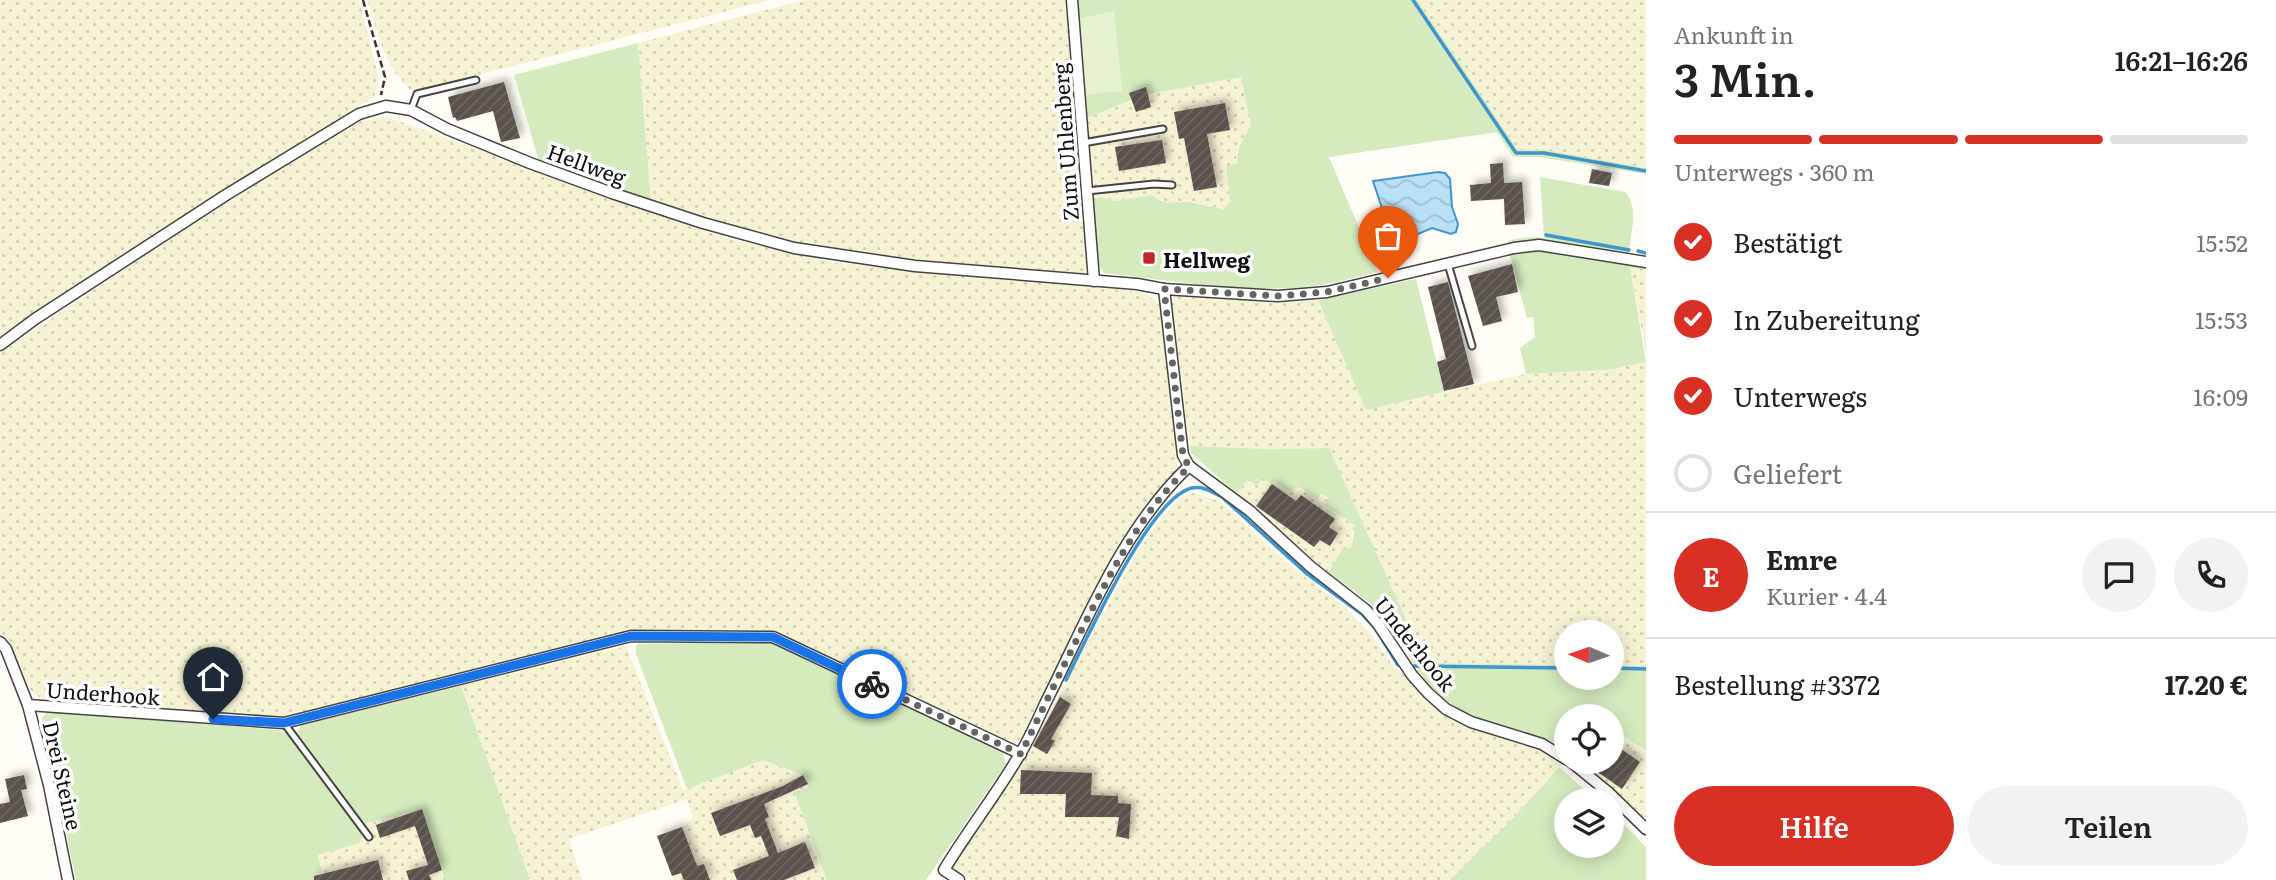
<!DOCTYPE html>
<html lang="de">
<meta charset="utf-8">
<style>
:root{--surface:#fff;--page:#f2f2f2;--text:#222;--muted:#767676;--line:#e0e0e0;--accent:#d93025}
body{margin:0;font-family:Literata,serif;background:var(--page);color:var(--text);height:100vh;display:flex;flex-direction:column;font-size:26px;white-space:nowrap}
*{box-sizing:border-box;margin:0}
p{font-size:23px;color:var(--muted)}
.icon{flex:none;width:38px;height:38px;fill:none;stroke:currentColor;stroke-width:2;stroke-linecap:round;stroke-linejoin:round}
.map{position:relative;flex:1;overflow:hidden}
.sheet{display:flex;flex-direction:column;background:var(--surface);width:630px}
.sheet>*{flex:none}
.needle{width:46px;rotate:272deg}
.controls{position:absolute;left:1554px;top:620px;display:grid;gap:14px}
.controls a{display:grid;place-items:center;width:70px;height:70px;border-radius:50%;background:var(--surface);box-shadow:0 4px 18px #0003;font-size:35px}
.pin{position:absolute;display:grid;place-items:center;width:60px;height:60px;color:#fff;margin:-72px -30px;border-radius:50% 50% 50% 0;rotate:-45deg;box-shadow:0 0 7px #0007}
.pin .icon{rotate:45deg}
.courier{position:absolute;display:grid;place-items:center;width:70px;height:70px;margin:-35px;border:5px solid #1a73e8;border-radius:50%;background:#fff;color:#222;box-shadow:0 2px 9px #0007}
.overview em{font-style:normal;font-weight:600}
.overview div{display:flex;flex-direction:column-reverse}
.overview{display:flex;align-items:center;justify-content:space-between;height:119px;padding:0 28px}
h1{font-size:46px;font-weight:600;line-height:52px}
.bar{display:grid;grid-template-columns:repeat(4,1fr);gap:10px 7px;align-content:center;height:84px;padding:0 28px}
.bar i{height:9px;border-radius:5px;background:var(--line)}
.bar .selected{background:var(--accent)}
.bar p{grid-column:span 4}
.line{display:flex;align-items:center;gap:18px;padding:0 28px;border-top:2px solid var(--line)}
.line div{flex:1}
.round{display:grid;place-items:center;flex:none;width:74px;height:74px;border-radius:37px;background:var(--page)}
ol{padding:0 28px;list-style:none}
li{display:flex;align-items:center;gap:21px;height:77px}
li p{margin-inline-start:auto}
li .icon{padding:7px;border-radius:50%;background:var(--accent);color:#fff;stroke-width:4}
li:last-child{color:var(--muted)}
li i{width:38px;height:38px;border:4px solid var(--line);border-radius:50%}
.cta{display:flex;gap:14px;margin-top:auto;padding:14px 28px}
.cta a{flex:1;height:80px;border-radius:42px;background:var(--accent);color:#fff;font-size:28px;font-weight:600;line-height:80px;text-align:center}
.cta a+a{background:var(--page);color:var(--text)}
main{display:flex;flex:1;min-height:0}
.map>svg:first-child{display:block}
.farmland{fill:url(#farmland-dots)}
.grass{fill:#d5ebbd}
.pitch{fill:#e6f2cf}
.water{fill:url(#water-waves);stroke:#3f96cf;stroke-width:2}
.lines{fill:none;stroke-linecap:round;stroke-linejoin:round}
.stream{stroke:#3f96cf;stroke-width:3.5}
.building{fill:url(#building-hatch);filter:url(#shadow)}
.lane-casing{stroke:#444;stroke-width:9}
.street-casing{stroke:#444;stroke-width:13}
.path{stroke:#333;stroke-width:2.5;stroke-dasharray:7 3.5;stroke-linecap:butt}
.lane{stroke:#fff;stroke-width:5}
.street{stroke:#fff;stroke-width:10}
.done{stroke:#646461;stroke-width:7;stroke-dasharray:0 12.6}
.route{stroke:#1a73e8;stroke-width:9}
.poi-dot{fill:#c4262e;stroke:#fff;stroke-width:2.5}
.labels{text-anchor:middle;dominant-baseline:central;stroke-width:7;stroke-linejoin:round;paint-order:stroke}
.street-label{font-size:21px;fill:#111;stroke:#fff}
.poi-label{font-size:21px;font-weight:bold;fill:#111;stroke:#fff;text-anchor:start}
</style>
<main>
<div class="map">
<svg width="1646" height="880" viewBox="0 0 1646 880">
<defs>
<pattern id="farmland-dots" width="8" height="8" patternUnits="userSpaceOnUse" patternTransform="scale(1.75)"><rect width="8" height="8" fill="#f6f3d4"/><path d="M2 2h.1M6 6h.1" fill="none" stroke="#d2cfb5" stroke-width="1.8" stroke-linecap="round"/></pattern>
<pattern id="water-waves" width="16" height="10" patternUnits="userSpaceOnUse" patternTransform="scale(1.75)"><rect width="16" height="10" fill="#b9e0f7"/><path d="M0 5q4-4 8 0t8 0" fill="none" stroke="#9ebfd3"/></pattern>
<pattern id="building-hatch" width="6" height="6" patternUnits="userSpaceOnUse" patternTransform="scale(1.75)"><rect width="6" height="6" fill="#5a524d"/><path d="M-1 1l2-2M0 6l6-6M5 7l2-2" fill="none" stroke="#6d6662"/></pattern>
<filter id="shadow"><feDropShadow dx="4.5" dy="-4.5" stdDeviation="3.5" flood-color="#0004"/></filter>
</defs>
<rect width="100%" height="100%" fill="#fffdf5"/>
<!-- farmland -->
<g class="farmland">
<path d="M 0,0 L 359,0 L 379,79 L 374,97 L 238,182 L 53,302 L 0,339 Z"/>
<path d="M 367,0 L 770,0 L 412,92 L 393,70 L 383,50 Z"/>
<path d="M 805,0 L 1068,0 L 1089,268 L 1083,275 L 914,261 L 851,252 L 793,242 L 710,221 L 651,202 L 638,43 Z"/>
<path d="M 1417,0 L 1646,0 L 1646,168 L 1545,150 L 1518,150 Z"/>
<path d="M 1241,77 L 1251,126 L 1239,144 L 1236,154 L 1237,163 L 1226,167 L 1230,202 L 1223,209 L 1185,201 L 1170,204 L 1159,201 L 1152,195 L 1115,201 L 1100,197 L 1092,202 L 1085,119 L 1143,95 Z"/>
<path d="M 382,117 L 390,118 L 728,239 L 838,263 L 1144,292 L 1160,305 L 1179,457 L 1174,475 L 1143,515 L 1103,579 L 1022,740 L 1012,744 L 777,631 L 630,631 L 278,719 L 42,699 L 31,691 L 11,645 L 0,633 L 0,353 L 138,260 L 283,167 L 361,121 Z"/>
<path d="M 1630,266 L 1646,269 L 1646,354 Z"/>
<path d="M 1176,295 L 1280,303 L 1318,300 L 1366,410 L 1526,374 L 1606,370 L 1646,362 L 1646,666 L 1612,666 L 1612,632 L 1566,632 L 1566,665 L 1426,663 L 1329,448 L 1268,449 L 1190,446 L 1171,301 Z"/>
<path d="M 1263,478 L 1274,481 L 1291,493 L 1296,485 L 1317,500 L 1321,494 L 1328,499 L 1325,505 L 1356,526 L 1352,533 L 1353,544 L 1350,550 L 1344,546 L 1328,573 L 1314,564 L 1237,494 L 1248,479 Z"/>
<path d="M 1193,493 L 1219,501 L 1293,568 L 1346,608 L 1370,633 L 1395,669 L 1404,675 L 1442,712 L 1468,726 L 1542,749 L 1561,764 L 1519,812 L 1450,880 L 971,880 L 954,870 L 952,862 L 1028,753 L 1134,558 L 1156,525 L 1180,498 Z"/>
<path d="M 626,646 L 683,790 L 763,760 L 805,776 L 809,787 L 794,793 L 827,880 L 674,880 L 657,836 L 682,827 L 693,819 L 687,799 L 569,839 L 582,880 L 530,880 L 461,686 Z"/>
<path d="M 1620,734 L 1646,751 L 1646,821 L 1579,761 L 1612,761 L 1612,746 Z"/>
<path d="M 422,809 L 445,880 L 324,880 L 318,855 L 360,843 L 364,824 Z"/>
</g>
<!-- grass -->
<g class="grass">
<path d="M 1076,0 L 1417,0 L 1518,150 L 1545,150 L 1646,168 L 1646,174 L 1539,157 L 1513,157 L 1497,132 L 1329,157 L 1378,272 C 1353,278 1329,285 1303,287 C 1238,293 1169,280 1104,273 L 1098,263 L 1092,202 L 1100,197 L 1115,201 L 1152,195 C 1168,208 1172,200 1189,202 C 1200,204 1212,207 1223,209 L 1230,202 L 1226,167 L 1237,163 C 1236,148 1243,138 1251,126 L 1241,77 L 1143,95 L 1085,119 Z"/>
<path d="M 638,43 L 651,202 L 539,162 L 514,75 Z"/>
<path d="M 1540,177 L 1625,192 C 1640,208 1630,233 1629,253 L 1624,255 L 1509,244 L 1507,241 C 1519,238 1531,236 1544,238 Z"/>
<path d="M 1538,249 L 1646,265 L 1646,269 L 1630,267 L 1646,362 L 1606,370 L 1526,374 L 1520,348 L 1535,337 L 1533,317 L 1527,318 L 1510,256 L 1514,251 Z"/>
<path d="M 1416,279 L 1444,392 L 1366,410 L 1318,300 Z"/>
<path d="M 1190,446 L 1268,449 L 1329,448 L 1426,663 L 1566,665 L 1566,677 L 1612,677 L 1612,666 L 1646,666 L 1646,751 L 1620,734 L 1612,746 L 1612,716 L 1566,716 L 1566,751 C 1529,725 1479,728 1443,698 C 1417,676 1405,648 1386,621 C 1371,600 1348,587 1328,573 L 1344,546 L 1350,549 C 1355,542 1352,534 1356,526 L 1325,505 L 1328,498 L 1321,494 L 1317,500 L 1297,485 L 1291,493 L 1274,481 L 1272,484 L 1263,478 L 1257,486 L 1248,479 L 1237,494 L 1191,453 Z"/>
<path d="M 771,642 L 1003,752 L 1006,764 L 926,880 L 827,880 L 794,792 L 808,787 L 805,776 L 763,760 L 687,789 L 636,654 L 636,646 L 639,644 Z"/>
<path d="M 461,686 L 528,874 L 530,880 L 445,880 L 422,809 L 364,824 L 297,732 L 301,725 Z"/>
<path d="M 48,711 L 279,730 L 289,735 L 362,834 L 360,843 L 318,855 L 324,880 L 76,880 L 42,718 Z"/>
<path d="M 1559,767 L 1596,800 L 1566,800 L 1566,845 L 1612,845 L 1612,814 L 1634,834 L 1646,848 L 1646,880 L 1450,880 L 1519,812 Z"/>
</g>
<!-- pitch -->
<path class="pitch" d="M 1114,11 L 1122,91 L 1084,95 L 1078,19 Z"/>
<!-- water -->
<path class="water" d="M 1438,172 L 1445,173 L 1450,179 L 1452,207 L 1458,224 L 1456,232 L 1451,234 L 1432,228 L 1406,239 L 1404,246 L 1408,253 L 1398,255 L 1395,250 L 1393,231 L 1386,220 L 1373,181 Z"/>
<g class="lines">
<!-- stream -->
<g class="stream">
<path d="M 1413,0 L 1516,153 L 1544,153 L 1646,171"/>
<path d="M 1546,235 L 1629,250"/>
<path d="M 1638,251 L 1646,253"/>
<path d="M 1414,666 L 1566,668"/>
<path d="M 1612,668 L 1646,669"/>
<path d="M 1066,680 C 1086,641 1150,497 1192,488 C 1204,486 1212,492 1222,497 L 1306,573 L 1362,614 L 1375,628 L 1398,665"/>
</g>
</g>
<!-- building -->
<g class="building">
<path d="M 504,82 L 520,138 L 501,142 L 493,111 L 457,121 L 455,117 L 453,118 L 448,97 Z"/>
<path d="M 1146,87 L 1151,107 L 1136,112 L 1129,93 Z"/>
<path d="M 1225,103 L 1230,130 L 1207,134 L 1217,187 L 1194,191 L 1184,138 L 1179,139 L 1174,112 Z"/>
<path d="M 1162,140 L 1166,163 L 1119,171 L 1115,147 Z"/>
<path d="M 1503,163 L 1504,183 L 1522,182 L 1525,224 L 1505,225 L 1504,199 L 1471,201 L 1470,185 L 1491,183 L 1490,164 Z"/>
<path d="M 1592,169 L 1612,173 L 1609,186 L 1589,183 Z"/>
<path d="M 1512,264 L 1518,292 L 1496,297 L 1502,321 L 1483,326 L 1468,276 Z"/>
<path d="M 1448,282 L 1474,384 L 1444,391 L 1437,362 L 1446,359 L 1428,287 Z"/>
<path d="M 1272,484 L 1296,501 L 1301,495 L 1335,519 L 1329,527 L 1338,533 L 1330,546 L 1320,540 L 1314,547 L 1256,506 Z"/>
<path d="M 1060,697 L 1071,704 L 1051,739 L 1055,741 L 1047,754 L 1033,746 Z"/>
<path d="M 1621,749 L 1640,762 L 1622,789 L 1582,761 L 1612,761 Z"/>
<path d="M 1021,770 L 1092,773 L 1091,795 L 1118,796 L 1118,803 L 1131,804 L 1129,839 L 1116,836 L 1119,817 L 1065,817 L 1066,794 L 1020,794 Z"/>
<path d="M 24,775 L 27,789 L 21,790 L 28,816 L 0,823 L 0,804 L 10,802 L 5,779 Z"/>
<path d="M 803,775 L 808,784 L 764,804 L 769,817 L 765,819 L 778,853 L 805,842 L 815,868 L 784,880 L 737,880 L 733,870 L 769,856 L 761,836 L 755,838 L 750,825 L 720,836 L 711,813 L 783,786 Z"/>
<path d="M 422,809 L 442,870 L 429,875 L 431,880 L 409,880 L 406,871 L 428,865 L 415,826 L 380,838 L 376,825 Z"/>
<path d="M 682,827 L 697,866 L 704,864 L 710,880 L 684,880 L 681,873 L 672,876 L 657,836 Z"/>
<path d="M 378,860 L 383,880 L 314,880 L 314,876 Z"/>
</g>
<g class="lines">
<!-- lane casing -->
<g class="lane-casing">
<g id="lane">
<path d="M 411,110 L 417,94 L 476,80"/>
<path d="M 1083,143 L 1163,129"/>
<path d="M 1087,191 L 1154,184 L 1172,185"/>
<path d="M 1448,264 L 1472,346"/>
<path d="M 284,723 L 369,837"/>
</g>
</g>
<!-- street casing -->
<g class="street-casing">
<g id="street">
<path d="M 1072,0 L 1094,281"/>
<path d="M 1164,289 L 1181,438 L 1183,455 L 1189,466 L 1250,511 L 1311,567 L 1366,610 L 1378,624 L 1412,675 L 1428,693 L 1446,709 L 1471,722 L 1542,744 L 1566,759"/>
<path d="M 0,345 L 35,319 L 226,195 L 359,114 L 386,106 L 411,110 L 447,129 L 530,163 L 612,193 L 703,223 L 794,248 L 915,266 L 1137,284 L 1164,289 L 1278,296 L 1327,292 L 1514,248 L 1539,245 L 1646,262"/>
<path d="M 0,642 L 6,649 L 28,705 L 49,785 L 68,880"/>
<path d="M 28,705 L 284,723 L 631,636 L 773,637 L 1021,754"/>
<path d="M 1570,761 L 1608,792 L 1646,829"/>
<path d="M 959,880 L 944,870 C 968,830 997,794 1020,754 C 1030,738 1038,719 1046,702 C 1087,620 1122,530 1189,466"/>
</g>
</g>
<!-- path -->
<path class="path" d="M 363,0 L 385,77 L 381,95"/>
<!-- lane -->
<use href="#lane" class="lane"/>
<!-- street -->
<use href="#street" class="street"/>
</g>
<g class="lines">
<!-- done -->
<path class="done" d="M 872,684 L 1021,754 C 1040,714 1060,673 1080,633 C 1110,574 1140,513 1189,467 L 1183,455 L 1181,438 L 1164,289 L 1279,296 L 1326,292 L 1388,278"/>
<!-- route -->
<path class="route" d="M 213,719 L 284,723 L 631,636 L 773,637 L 872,684"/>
</g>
<!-- markers -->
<rect class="poi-dot" x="1142" y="251" width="14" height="14" rx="3.5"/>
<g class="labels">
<!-- street labels -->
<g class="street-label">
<text transform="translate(1064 142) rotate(-94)">Zum Uhlenberg</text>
<text transform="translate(587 163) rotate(20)">Hellweg</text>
<text transform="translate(1416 643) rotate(51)">Underhook</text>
<text transform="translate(103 692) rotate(4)">Underhook</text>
<text transform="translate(64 775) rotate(77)">Drei Steine</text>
</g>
<!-- poi labels -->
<g class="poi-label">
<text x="1163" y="258">Hellweg</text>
</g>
</g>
</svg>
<div class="controls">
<a><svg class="needle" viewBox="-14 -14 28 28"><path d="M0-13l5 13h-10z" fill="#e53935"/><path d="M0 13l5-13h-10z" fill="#767676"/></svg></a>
<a><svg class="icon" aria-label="locate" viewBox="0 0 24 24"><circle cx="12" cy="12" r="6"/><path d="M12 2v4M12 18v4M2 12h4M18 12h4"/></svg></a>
<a><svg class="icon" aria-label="layers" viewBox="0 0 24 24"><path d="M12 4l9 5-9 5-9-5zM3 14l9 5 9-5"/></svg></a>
</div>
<div class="pin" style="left:1388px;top:278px;background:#ea580c"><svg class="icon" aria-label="bag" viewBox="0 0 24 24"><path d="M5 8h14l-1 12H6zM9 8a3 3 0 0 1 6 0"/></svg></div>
<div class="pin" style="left:213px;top:719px;background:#1f2937"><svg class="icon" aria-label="home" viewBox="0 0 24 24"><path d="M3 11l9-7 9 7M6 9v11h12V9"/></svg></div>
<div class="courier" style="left:872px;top:684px"><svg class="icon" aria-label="bike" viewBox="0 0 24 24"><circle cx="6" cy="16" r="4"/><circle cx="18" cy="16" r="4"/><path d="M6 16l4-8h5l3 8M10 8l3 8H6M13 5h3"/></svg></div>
</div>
<section class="sheet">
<div class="overview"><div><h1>3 Min.</h1><p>Ankunft in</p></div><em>16:21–16:26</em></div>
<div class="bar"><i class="selected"></i><i class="selected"></i><i class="selected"></i><i></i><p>Unterwegs · 360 m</p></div>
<ol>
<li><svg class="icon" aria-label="check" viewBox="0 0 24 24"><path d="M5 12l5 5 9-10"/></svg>Bestätigt<p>15:52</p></li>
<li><svg class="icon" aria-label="check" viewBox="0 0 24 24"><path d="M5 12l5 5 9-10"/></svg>In Zubereitung<p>15:53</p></li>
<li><svg class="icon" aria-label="check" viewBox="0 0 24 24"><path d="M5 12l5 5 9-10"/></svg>Unterwegs<p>16:09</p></li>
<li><i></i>Geliefert</li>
</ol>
<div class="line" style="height:126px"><b class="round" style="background:var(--accent);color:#fff">E</b><div><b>Emre</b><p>Kurier · 4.4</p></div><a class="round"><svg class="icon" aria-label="chat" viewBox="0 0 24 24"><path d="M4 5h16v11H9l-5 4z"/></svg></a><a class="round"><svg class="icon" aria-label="phone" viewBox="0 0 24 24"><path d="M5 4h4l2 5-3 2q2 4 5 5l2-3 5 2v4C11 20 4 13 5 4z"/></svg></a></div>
<div class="line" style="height:91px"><div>Bestellung #3372</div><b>17.20 €</b></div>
<div class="cta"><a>Hilfe</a><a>Teilen</a></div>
</section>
</main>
